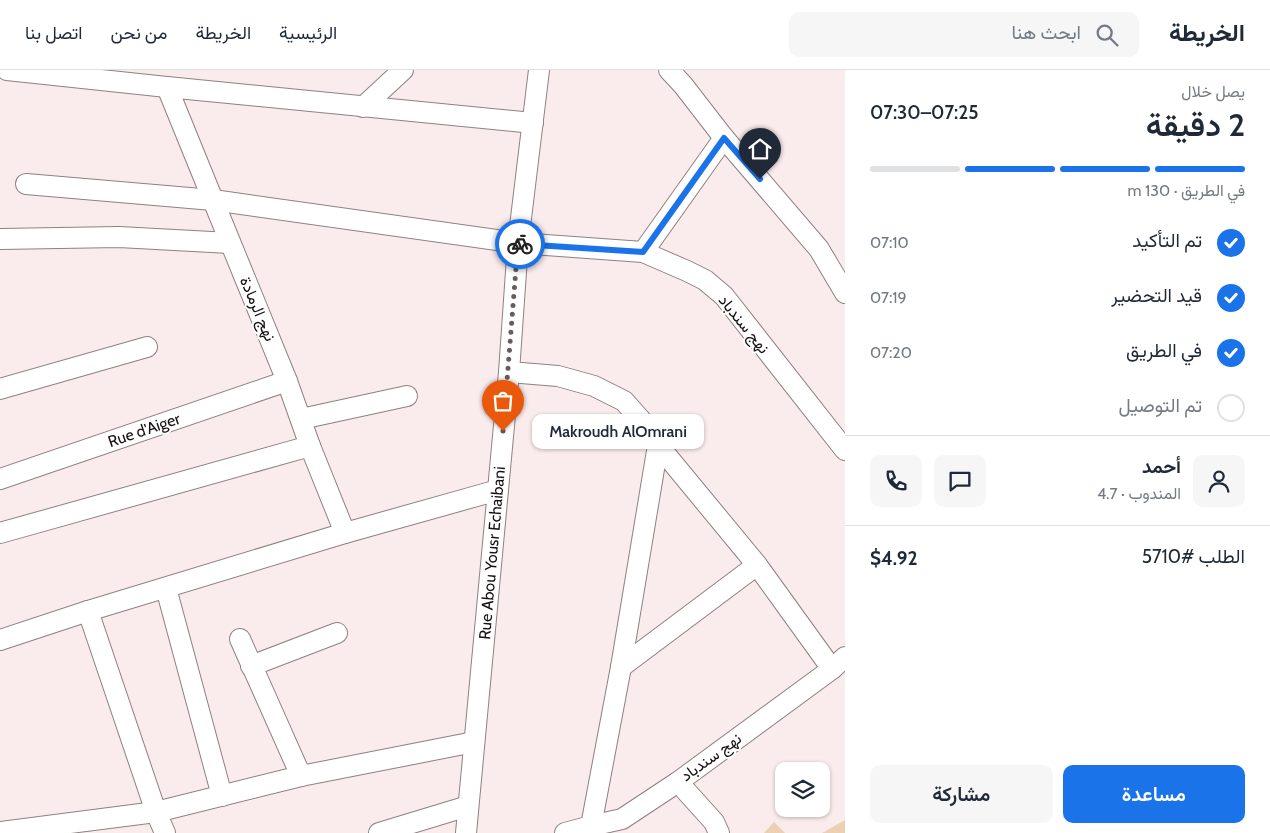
<!DOCTYPE html>
<html lang="ar">
<meta charset="utf-8">
<style>
:root{--surface:#fff;--page:#f6f6f7;--text:#1f2937;--muted:#747a83;--line:#e0e1e3;--accent:#1a73e8}
body{margin:0;font-family:Cabin,Vazirmatn,sans-serif;background:var(--page);color:var(--text);direction:rtl;height:100vh;display:flex;flex-direction:column;font-size:19px;white-space:nowrap}
*{box-sizing:border-box;margin:0}
p{font-size:16px;color:var(--muted)}
.icon{flex:none;width:28px;height:28px;fill:none;stroke:currentColor;stroke-width:2;stroke-linecap:round;stroke-linejoin:round}
.map{position:relative;flex:1;overflow:hidden;direction:ltr}
.details{display:flex;flex-direction:column;background:var(--surface);width:425px}
.details>*{flex:none}
.controls{position:absolute;left:775px;top:692px;display:grid;gap:10px}
.controls a{display:grid;place-items:center;width:55px;height:55px;border-radius:10px;background:var(--surface);box-shadow:0 1px 4px #0004;font-size:25px}
.pin{position:absolute;display:grid;place-items:center;width:42px;height:42px;color:#fff;margin:-51px -21px;border-radius:50% 50% 50% 0;rotate:-45deg;box-shadow:0 0 5px #0007}
.pin .icon{rotate:45deg}
.courier{position:absolute;display:grid;place-items:center;width:50px;height:50px;margin:-25px;border:4px solid #1a73e8;border-radius:50%;background:#fff;color:#222;box-shadow:0 1px 6px #0007}
.bubble{position:absolute;height:35px;border-radius:10px;background:var(--surface);box-shadow:0 1px 4px #0004;font-size:16px;font-weight:600;line-height:35px;text-align:center;direction:rtl}
.head em{font-style:normal;font-weight:600}
.head div{display:flex;flex-direction:column-reverse}
.head{display:flex;align-items:center;justify-content:space-between;height:85px;padding:0 25px}
h1{font-size:32px;font-weight:600;line-height:38px}
.bar{display:grid;grid-template-columns:repeat(4,1fr);gap:8px 5px;align-content:center;height:60px;padding:0 25px}
.bar i{height:6px;border-radius:4px;background:var(--line)}
.bar .selected{background:var(--accent)}
.bar p{grid-column:span 4}
.line{display:flex;align-items:center;gap:12px;padding:0 25px;border-top:1px solid var(--line)}
.line div{flex:1}
.round{display:grid;place-items:center;flex:none;width:52px;height:52px;border-radius:10px;background:var(--page)}
ol{padding:0 25px;list-style:none}
li{display:flex;align-items:center;gap:15px;height:55px}
li p{margin-inline-start:auto}
li .icon{padding:5px;border-radius:50%;background:var(--accent);color:#fff;stroke-width:4}
li:last-child{color:var(--muted)}
li i{width:28px;height:28px;border:2px solid var(--line);border-radius:50%}
.primary-button{display:flex;gap:10px;margin-top:auto;padding:10px 25px}
.primary-button a{flex:1;height:58px;border-radius:10px;background:var(--accent);color:#fff;font-size:20px;font-weight:600;line-height:58px;text-align:center}
.primary-button a+a{background:var(--page);color:var(--text)}
header{display:flex;align-items:center;gap:30px;box-sizing:border-box;height:70px;padding:0 25px;background:var(--surface);border-bottom:1px solid var(--line)}
header strong{font-size:24px}
nav{display:flex;gap:28px;margin-inline-start:auto;font-size:18px}
.search{width:350px;height:45px;background:var(--page);display:flex;align-items:center;gap:12px;box-sizing:border-box;padding:0 18px;border-radius:10px;color:var(--muted);font-size:19px}
main{display:flex;flex:1;min-height:0}
.map>svg:first-child{display:block}
.green{fill:#e9d1b1}
.lines{fill:none;stroke-linecap:round;stroke-linejoin:round}
.street-casing{stroke:#8e8181;stroke-width:22}
.street{stroke:#fff;stroke-width:20}
.done{stroke:#665d5e;stroke-width:5;stroke-dasharray:0 9}
.route{stroke:#1a73e8;stroke-width:6}
.labels{text-anchor:middle;dominant-baseline:central;stroke-width:4;stroke-linejoin:round;paint-order:stroke}
.street-label{font-size:16px;fill:#161112;stroke:#fff}
</style>
<header>
<strong>الخريطة</strong>
<div class="search"><svg class="icon" aria-label="search" viewBox="0 0 24 24"><circle cx="10" cy="10" r="6"/><path d="M15 15l6 6"/></svg>ابحث هنا</div>
<nav><a>الرئيسية</a><a>الخريطة</a><a>من نحن</a><a>اتصل بنا</a></nav>
</header>
<main>
<section class="details">
<div class="head"><div><h1>2 دقيقة</h1><p>يصل خلال</p></div><em>07:25–07:30</em></div>
<div class="bar"><i class="selected"></i><i class="selected"></i><i class="selected"></i><i></i><p>في الطريق · 130 m</p></div>
<ol>
<li><svg class="icon" aria-label="check" viewBox="0 0 24 24"><path d="M5 12l5 5 9-10"/></svg>تم التأكيد<p>07:10</p></li>
<li><svg class="icon" aria-label="check" viewBox="0 0 24 24"><path d="M5 12l5 5 9-10"/></svg>قيد التحضير<p>07:19</p></li>
<li><svg class="icon" aria-label="check" viewBox="0 0 24 24"><path d="M5 12l5 5 9-10"/></svg>في الطريق<p>07:20</p></li>
<li><i></i>تم التوصيل</li>
</ol>
<div class="line" style="height:90px"><a class="round"><svg class="icon" aria-label="person" viewBox="0 0 24 24"><circle cx="12" cy="8" r="4"/><path d="M4 21q1-7 8-7t8 7"/></svg></a><div><b>أحمد</b><p>المندوب · 4.7</p></div><a class="round"><svg class="icon" aria-label="chat" viewBox="0 0 24 24"><path d="M4 5h16v11H9l-5 4z"/></svg></a><a class="round"><svg class="icon" aria-label="phone" viewBox="0 0 24 24"><path d="M5 4h4l2 5-3 2q2 4 5 5l2-3 5 2v4C11 20 4 13 5 4z"/></svg></a></div>
<div class="line" style="height:65px"><div>الطلب #5710</div><b>$4.92</b></div>
<div class="primary-button"><a>مساعدة</a><a>مشاركة</a></div>
</section>
<div class="map">
<svg width="845" height="763" viewBox="0 0 845 763">
<rect width="100%" height="100%" fill="#faebec"/>
<!-- green -->
<g class="green">
<path d="M 845,750 L 845,763 L 822,763 Z"/>
<path d="M 774,752 L 785,763 L 764,763 Z"/>
</g>
<g class="lines">
<!-- street casing -->
<g class="street-casing">
<g id="street">
<path d="M 7,0 L 167,17 L 533,53"/>
<path d="M 669,0 L 683,15 L 724,68 L 819,179 L 845,223"/>
<path d="M 167,17 L 213,130 L 287,311 L 310,376 L 345,463"/>
<path d="M 363,37 L 403,0"/>
<path d="M 26,114 L 213,130 L 518,173 L 643,182 L 687,201 L 705,210 L 724,226 L 845,380"/>
<path d="M 0,169 L 119,167 L 230,173"/>
<path d="M 643,182 L 724,68"/>
<path d="M 509,302 L 558,306 L 594,316 L 624,331 L 648,358 L 658,375 L 757,495 L 832,599"/>
<path d="M 0,319 L 147,277"/>
<path d="M 301,349 L 407,326"/>
<path d="M 0,409 L 287,311"/>
<path d="M 0,463 L 310,376"/>
<path d="M 166,518 L 222,726"/>
<path d="M 88,541 L 156,742 L 165,763"/>
<path d="M 240,569 L 301,706"/>
<path d="M 0,570 L 88,541 L 345,463 L 498,420"/>
<path d="M 251,596 L 337,563"/>
<path d="M 621,597 L 757,495"/>
<path d="M 678,712 L 714,752 L 719,763"/>
<path d="M 591,756 L 621,597 L 658,375"/>
<path d="M 0,762 L 156,742 L 301,706 L 474,672"/>
<path d="M 379,763 L 468,736"/>
<path d="M 466,763 L 509,302 L 518,173 L 539,0"/>
<path d="M 565,763 L 591,756 L 622,749 L 678,712 L 832,599 L 845,587"/>
</g>
</g>
<!-- street -->
<use href="#street" class="street"/>
</g>
<g class="lines">
<!-- done -->
<path class="done" d="M 503,361 L 518,173 L 520,174"/>
<!-- route -->
<path class="route" d="M 520,174 L 643,182 L 724,68 L 760,109"/>
</g>
<g class="labels">
<!-- street labels -->
<g class="street-label">
<text transform="translate(258 239) rotate(67)">نهج الرمادة</text>
<text transform="translate(744 254) rotate(51)">نهج سندباد</text>
<text transform="translate(144 360) rotate(-19)">Rue d'Aiger</text>
<text transform="translate(492 483) rotate(-85)">Rue Abou Yousr Echaibani</text>
<text transform="translate(711 687) rotate(-36)">نهج سندباد</text>
</g>
</g>
</svg>
<div class="controls">
<a><svg class="icon" aria-label="layers" viewBox="0 0 24 24"><path d="M12 4l9 5-9 5-9-5zM3 14l9 5 9-5"/></svg></a>
</div>
<div class="pin" style="left:503px;top:361px;background:#ea580c"><svg class="icon" aria-label="bag" viewBox="0 0 24 24"><path d="M5 8h14l-1 12H6zM9 8a3 3 0 0 1 6 0"/></svg></div>
<div class="pin" style="left:760px;top:109px;background:#1f2937"><svg class="icon" aria-label="home" viewBox="0 0 24 24"><path d="M3 11l9-7 9 7M6 9v11h12V9"/></svg></div>
<div class="courier" style="left:520px;top:174px"><svg class="icon" aria-label="bike" viewBox="0 0 24 24"><circle cx="6" cy="16" r="4"/><circle cx="18" cy="16" r="4"/><path d="M6 16l4-8h5l3 8M10 8l3 8H6M13 5h3"/></svg></div>
<div class="bubble" style="left:532px;top:344px;width:172px">Makroudh AlOmrani</div>
</div>
</main>
